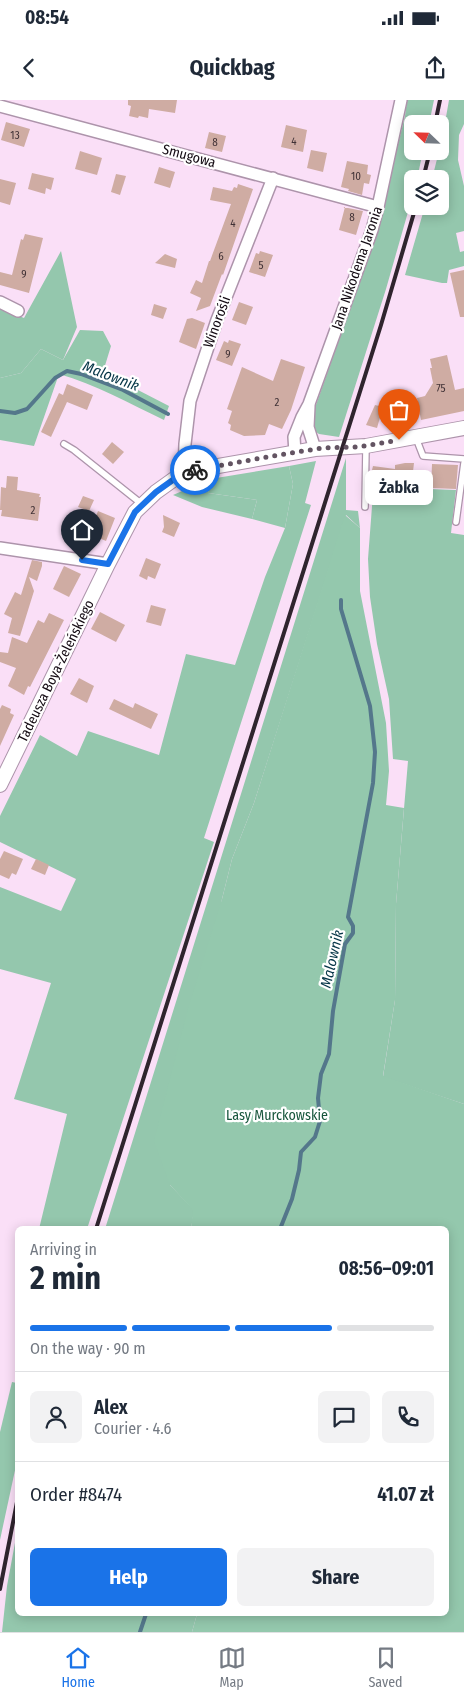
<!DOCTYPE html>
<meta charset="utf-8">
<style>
:root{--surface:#fff;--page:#f2f2f3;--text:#1f2937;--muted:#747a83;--line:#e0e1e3;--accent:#1a73e8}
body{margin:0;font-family:"Fira Sans Condensed",sans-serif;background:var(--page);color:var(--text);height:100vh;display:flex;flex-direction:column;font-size:19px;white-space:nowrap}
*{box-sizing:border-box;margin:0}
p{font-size:16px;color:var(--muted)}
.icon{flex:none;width:28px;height:28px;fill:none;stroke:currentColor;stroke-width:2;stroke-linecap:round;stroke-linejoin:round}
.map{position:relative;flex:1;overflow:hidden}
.panel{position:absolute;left:15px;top:1126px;width:434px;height:390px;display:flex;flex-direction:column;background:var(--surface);border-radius:8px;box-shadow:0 2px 12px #0003}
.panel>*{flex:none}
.needle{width:32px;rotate:293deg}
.buttons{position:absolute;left:404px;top:15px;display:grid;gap:10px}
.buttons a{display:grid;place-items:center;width:45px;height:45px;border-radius:8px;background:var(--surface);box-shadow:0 2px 12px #0003;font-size:25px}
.pin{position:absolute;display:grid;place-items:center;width:42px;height:42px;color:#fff;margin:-51px -21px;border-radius:50% 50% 50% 0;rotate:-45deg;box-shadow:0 0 5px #0007}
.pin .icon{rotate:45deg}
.courier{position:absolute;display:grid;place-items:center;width:50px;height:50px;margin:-25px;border:4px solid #1a73e8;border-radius:50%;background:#fff;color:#222;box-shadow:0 1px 6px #0007}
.bubble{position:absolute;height:35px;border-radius:8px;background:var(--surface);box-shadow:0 2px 12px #0003;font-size:16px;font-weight:700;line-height:35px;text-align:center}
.headline em{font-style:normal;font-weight:700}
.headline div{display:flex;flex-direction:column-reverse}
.headline{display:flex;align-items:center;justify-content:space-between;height:85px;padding:0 15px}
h1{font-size:32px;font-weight:700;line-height:38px}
.bar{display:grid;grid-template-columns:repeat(4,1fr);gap:8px 5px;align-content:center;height:60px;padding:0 15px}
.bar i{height:6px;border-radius:4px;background:var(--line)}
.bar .active{background:var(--accent)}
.bar p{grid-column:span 4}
.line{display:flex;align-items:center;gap:12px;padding:0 15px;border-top:1px solid var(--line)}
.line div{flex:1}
.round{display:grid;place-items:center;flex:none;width:52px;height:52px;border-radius:8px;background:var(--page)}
.cta{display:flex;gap:10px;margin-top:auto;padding:10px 15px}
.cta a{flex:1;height:58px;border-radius:8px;background:var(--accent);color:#fff;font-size:20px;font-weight:700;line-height:58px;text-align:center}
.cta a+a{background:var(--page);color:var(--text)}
.status{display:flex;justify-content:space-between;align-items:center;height:35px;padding:0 25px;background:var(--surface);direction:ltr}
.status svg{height:14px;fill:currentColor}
header{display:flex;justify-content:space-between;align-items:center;height:65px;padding:0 15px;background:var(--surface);font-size:22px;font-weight:700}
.tab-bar{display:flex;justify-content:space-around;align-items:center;height:70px;border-top:1px solid var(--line);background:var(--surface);font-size:14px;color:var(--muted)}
.tab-bar a{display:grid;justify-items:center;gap:2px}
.tab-bar .active{color:var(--accent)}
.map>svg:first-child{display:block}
.green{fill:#94c7ad}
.forest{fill:#94c8ad}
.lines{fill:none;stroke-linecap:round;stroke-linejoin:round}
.stream{stroke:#54778b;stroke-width:4}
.building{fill:#cfaca3}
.service-casing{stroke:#ad94ab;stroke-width:8}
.minor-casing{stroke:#ad94ab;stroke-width:14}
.tertiary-casing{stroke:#ad94ab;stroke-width:16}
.service{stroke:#fff;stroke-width:5.5}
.minor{stroke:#fff;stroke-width:11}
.tertiary{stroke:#fff;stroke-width:14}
.rail{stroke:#2f242e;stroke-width:4}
.done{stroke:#635462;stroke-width:5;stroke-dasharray:0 9}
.route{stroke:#1a73e8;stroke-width:6}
.labels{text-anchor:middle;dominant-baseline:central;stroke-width:4.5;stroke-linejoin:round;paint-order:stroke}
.number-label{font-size:11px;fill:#413236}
.street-label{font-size:14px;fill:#120911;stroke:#fff}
.park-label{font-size:14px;fill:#16553b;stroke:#fff}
.water-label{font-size:15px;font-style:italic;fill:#063648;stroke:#fff}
</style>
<div class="status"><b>08:54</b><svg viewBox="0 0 49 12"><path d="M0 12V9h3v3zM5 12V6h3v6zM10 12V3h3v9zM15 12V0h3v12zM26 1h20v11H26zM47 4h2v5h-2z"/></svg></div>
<header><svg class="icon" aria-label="back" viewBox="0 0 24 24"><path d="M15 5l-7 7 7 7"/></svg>Quickbag<svg class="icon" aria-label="share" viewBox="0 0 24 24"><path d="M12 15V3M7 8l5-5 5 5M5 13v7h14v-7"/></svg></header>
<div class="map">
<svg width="464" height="1532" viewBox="0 0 464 1532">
<rect width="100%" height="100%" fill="#fadff7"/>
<!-- green -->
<g class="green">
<path d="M 407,0 L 434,0 L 429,24 L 412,24 L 412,51 L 423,51 L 417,79 L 412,79 L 412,98 L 386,189 L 339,337 L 319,334 L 312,329 L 311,319 L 374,141 L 405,16 Z"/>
<path d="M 449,0 L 464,0 L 464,24 L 459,35 L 458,60 L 464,86 L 464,131 L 456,133 L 460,152 L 464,151 L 464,166 L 449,170 L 447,183 L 442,183 L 405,175 L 425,106 L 440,106 L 440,79 L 432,79 L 439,51 L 440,51 Z"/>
<path d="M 61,151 L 77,227 L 63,260 L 41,249 L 21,273 L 0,278 L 0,208 L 24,218 Z"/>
<path d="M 346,358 L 346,410 L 358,411 L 360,428 L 346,415 L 254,703 L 232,759 L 222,799 L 170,1085 L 194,1110 L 191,1129 L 105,1129 Z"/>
<path d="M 316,361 L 305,403 L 311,405 L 204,738 L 214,742 L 87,1129 L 39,1129 L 67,1014 L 14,999 L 51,883 L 0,869 L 0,787 L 61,811 L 76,779 L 0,742 L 0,716 L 40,635 L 77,656 L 88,631 L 159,655 L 186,554 L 235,565 L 265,477 L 285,428 L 293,384 L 289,366 Z"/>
<path d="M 210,379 L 208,393 L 257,400 L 252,419 L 202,407 L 173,395 Z"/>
<path d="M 374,380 L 430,385 L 430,389 L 456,390 L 451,433 L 464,435 L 464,1004 L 383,977 L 395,900 L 396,804 L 408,661 L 393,659 L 389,599 L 377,544 L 370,497 L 368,459 Z"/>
<path d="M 12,1282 L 17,1283 L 17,1361 L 0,1440 L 0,1332 Z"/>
<path d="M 17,1432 L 18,1514 L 197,1514 L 192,1532 L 2,1532 L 7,1486 Z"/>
</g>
<!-- forest -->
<g class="forest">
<path d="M 80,230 L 103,231 L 111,246 L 103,272 L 169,306 L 164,320 C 130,304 95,284 59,274 L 34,346 L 0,340 L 0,278 L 21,273 L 41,249 L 63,260 Z"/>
<path d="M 289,366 L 293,384 L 285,428 L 252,419 L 257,400 L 208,393 L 210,379 Z"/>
<path d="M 345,415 L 360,428 L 360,491 L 386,623 L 389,671 L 386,705 L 404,708 L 396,804 L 395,900 L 383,976 L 464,1004 L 464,1532 L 192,1532 L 197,1514 L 446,1514 L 446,1129 L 191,1129 L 193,1110 L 170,1085 L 154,1041 L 188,909 L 222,799 L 232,759 L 254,703 Z"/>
</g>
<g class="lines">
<!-- stream -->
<g class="stream">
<path d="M 0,311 L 15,313 L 27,309 L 55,278 L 67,271 L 81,274 L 123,290 L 168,314"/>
<path d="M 280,1129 L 292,1099 L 299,1070 L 301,1052 L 315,1037 L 320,1021 L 318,998 L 321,974 L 329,954 L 333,911 L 345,844 L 353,833 L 353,826 L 348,817 L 373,683 L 375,652 L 370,606 L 341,509 L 341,500"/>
<path d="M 140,1532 L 146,1514"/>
</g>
</g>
<!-- building -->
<g class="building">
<path d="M 128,0 L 177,0 L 175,13 L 149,9 L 148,18 L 139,16 L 138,18 L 129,16 L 131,6 L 128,5 Z"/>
<path d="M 6,22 L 30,29 L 24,47 L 1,40 Z"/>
<path d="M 286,25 L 307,30 L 303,52 L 281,47 Z"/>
<path d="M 209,32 L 226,36 L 222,52 L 205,48 Z"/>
<path d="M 311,50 L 327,53 L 323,72 L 307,68 Z"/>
<path d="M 80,51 L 102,58 L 97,75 L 75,69 Z"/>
<path d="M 347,61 L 368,65 L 367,74 L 371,75 L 369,84 L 364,83 L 362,95 L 348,91 L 349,89 L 341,87 Z"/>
<path d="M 159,67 L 175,72 L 170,88 L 154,83 Z"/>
<path d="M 32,73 L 54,78 L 51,90 L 46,88 L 45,94 L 28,89 Z"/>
<path d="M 116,74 L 126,76 L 120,95 L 111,92 Z"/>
<path d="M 0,79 L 16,83 L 10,105 L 0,102 Z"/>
<path d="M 238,84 L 253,89 L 223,175 L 222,174 L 210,206 L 196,211 L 201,198 L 190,193 L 196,180 L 202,183 L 209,161 L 210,161 L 231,104 L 210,100 L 213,87 L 232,91 L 234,87 L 237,88 Z"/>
<path d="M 343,107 L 363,111 L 356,135 L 339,130 L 345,107 Z"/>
<path d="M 25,134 L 43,138 L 29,193 L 0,185 L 0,172 L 12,175 L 21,139 L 23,140 Z"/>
<path d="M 260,151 L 273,155 L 265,177 L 249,172 L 256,153 L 259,154 Z"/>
<path d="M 165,154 L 177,159 L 175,168 L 155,163 Z"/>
<path d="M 464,170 L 464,217 L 460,217 L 450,173 Z"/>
<path d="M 239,202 L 253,207 L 246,225 L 232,220 Z"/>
<path d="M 154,204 L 167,208 L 163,219 L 151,215 Z"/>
<path d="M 192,218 L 205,223 L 196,249 L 179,242 L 187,219 Z"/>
<path d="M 229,240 L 241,244 L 232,266 L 216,260 L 224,241 L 228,243 Z"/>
<path d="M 447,255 L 455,290 L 464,288 L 464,311 L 421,320 L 417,298 L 425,296 L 433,283 L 430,268 L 432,268 L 430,259 Z"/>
<path d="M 281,259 L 305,267 L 291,310 L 282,329 L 269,324 L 265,335 L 244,336 L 230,330 L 231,325 L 228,323 L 232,311 L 227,309 L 242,267 L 273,281 Z"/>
<path d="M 67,284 L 93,295 L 87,310 L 67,302 L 51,337 L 41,332 L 59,293 L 63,295 Z"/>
<path d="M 375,305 L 383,307 L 377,328 L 366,325 Z"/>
<path d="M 112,342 L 124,352 L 113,364 L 102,354 Z"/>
<path d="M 405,363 L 414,363 L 412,380 L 387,376 L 386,379 L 373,377 L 373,374 L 371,374 L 373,366 L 395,369 L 395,365 Z"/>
<path d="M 432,364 L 458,365 L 456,389 L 431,388 Z"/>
<path d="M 7,376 L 18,377 L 17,390 L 40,394 L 39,397 L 41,397 L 38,421 L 1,416 L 2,410 L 0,410 L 1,387 L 6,388 Z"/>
<path d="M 83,396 L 94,400 L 89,411 L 78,407 Z"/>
<path d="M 98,411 L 115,418 L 106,441 L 92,435 L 96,427 L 92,426 Z"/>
<path d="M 163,415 L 180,423 L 174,437 L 162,432 L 164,427 Z"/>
<path d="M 146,458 L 161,464 L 155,479 L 148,476 L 147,480 L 139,476 Z"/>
<path d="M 32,460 L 42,462 L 42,466 L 37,481 L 29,477 L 34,491 L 20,536 L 8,533 L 12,518 L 4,514 L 15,492 L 21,495 Z"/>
<path d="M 64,466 L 81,474 L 69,497 L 53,489 Z"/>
<path d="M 151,505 L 166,509 L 161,526 L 146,522 Z"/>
<path d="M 100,512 L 125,525 L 116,542 L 91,529 Z"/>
<path d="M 49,513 L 64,520 L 30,587 L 28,586 L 24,595 L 8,586 L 16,568 L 0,562 L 0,552 L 8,553 L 12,537 L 27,543 L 38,520 L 44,523 Z"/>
<path d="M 79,578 L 94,586 L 87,603 L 70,594 Z"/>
<path d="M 114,599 L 133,608 L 135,603 L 158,614 L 151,629 L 109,609 Z"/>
<path d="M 2,605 L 11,609 L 10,613 L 14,615 L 0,646 L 0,609 Z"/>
<path d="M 4,751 L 23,759 L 16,775 L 12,773 L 9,779 L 0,775 L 0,759 Z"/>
<path d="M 36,759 L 49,765 L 45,775 L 31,769 Z"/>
</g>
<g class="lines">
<!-- service casing -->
<g class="service-casing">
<g id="service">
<path d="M 416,338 L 423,356 L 464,359"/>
<path d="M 64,344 L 74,350 L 143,405"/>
<path d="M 365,407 L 366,347"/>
<path d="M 456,422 L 464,363"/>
</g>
</g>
<!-- minor casing -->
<g class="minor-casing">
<g id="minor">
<path d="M 0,6 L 378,107"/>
<path d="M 0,202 L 18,211"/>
<path d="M 309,306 L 308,327 L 315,349"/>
<path d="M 295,353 L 294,337 L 302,317 L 309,304 L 372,130 L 378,107 L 401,0"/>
<path d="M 184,372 L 185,344 L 190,301 L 217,220 L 273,78"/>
<path d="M 0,448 L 108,464"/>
</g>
</g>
<!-- tertiary casing -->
<g class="tertiary-casing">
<path id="tertiary" d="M 0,685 L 108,464 L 135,412 L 156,392 L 184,372 L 315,349 L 366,346 L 464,328"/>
</g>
<!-- service -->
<use href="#service" class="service"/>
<!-- minor -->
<use href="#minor" class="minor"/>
<!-- tertiary -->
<use href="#tertiary" class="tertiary"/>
<!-- rail -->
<g class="rail">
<path d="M 435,24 L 440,0"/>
<path d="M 423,79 L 430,51"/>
<path d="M 96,1129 L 381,225 L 416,106"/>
<path d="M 0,1489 L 18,1397"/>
</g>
</g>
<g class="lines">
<!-- done -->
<path class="done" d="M 195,370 L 273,356 L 322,348 L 359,347 L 399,340"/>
<!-- route -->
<path class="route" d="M 82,460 L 108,464 L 135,412 L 156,392 L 184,372 L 195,370"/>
</g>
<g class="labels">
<!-- number labels -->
<g class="number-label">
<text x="15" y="35">13</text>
<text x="294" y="41">4</text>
<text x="215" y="42">8</text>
<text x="356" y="76">10</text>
<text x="352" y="117">8</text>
<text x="233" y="123">4</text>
<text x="221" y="156">6</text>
<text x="261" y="165">5</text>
<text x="24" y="174">9</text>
<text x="228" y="254">9</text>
<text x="441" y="288">75</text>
<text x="277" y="302">2</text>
<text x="33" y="410">2</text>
</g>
<!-- street labels -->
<g class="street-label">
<text transform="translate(189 56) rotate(15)">Smugowa</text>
<text transform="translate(357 168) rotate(-71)">Jana Nikodema Jaronia</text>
<text transform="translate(217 222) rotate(-70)">Winorośli</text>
<text transform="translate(56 571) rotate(-64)">Tadeusza Boya-Żeleńskiego</text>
</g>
<!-- park labels -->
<g class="park-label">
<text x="277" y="1015">Lasy Murckowskie</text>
</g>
<!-- water labels -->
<g class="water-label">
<text transform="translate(111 276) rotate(21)">Malownik</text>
<text transform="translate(332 859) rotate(-77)">Malownik</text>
</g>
</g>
</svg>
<div class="buttons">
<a><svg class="needle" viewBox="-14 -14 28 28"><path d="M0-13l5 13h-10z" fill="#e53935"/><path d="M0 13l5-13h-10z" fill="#747a83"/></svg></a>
<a><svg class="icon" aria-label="layers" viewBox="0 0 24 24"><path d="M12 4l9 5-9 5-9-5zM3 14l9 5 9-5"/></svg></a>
</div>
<div class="pin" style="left:399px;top:340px;background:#ea580c"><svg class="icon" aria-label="bag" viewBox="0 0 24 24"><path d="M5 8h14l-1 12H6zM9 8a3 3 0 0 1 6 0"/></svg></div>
<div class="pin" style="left:82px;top:460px;background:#1f2937"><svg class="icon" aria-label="home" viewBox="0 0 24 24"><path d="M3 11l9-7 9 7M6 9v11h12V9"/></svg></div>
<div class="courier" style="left:195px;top:370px"><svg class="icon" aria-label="bike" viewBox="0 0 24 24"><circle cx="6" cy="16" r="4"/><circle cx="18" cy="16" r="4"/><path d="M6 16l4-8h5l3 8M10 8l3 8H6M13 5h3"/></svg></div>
<div class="bubble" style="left:365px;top:370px;width:68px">Żabka</div>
<section class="panel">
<div class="headline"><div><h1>2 min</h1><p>Arriving in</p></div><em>08:56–09:01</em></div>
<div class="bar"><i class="active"></i><i class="active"></i><i class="active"></i><i></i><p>On the way · 90 m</p></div>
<div class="line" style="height:90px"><a class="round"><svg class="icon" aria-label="person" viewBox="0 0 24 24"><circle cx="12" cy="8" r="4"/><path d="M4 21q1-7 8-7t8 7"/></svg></a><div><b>Alex</b><p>Courier · 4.6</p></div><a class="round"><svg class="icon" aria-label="chat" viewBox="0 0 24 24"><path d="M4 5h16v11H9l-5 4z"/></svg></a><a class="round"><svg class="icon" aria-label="phone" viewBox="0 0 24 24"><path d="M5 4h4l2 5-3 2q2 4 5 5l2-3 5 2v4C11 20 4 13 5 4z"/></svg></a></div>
<div class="line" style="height:65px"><div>Order #8474</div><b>41.07 zł</b></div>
<div class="cta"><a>Help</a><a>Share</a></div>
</section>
</div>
<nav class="tab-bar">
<a class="active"><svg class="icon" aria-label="home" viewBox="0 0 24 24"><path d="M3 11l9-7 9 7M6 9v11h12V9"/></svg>Home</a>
<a><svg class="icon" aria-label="map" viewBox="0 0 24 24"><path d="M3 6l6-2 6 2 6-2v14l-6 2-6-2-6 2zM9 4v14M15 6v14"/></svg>Map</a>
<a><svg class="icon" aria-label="saved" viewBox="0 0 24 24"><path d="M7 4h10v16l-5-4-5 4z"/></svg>Saved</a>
</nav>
